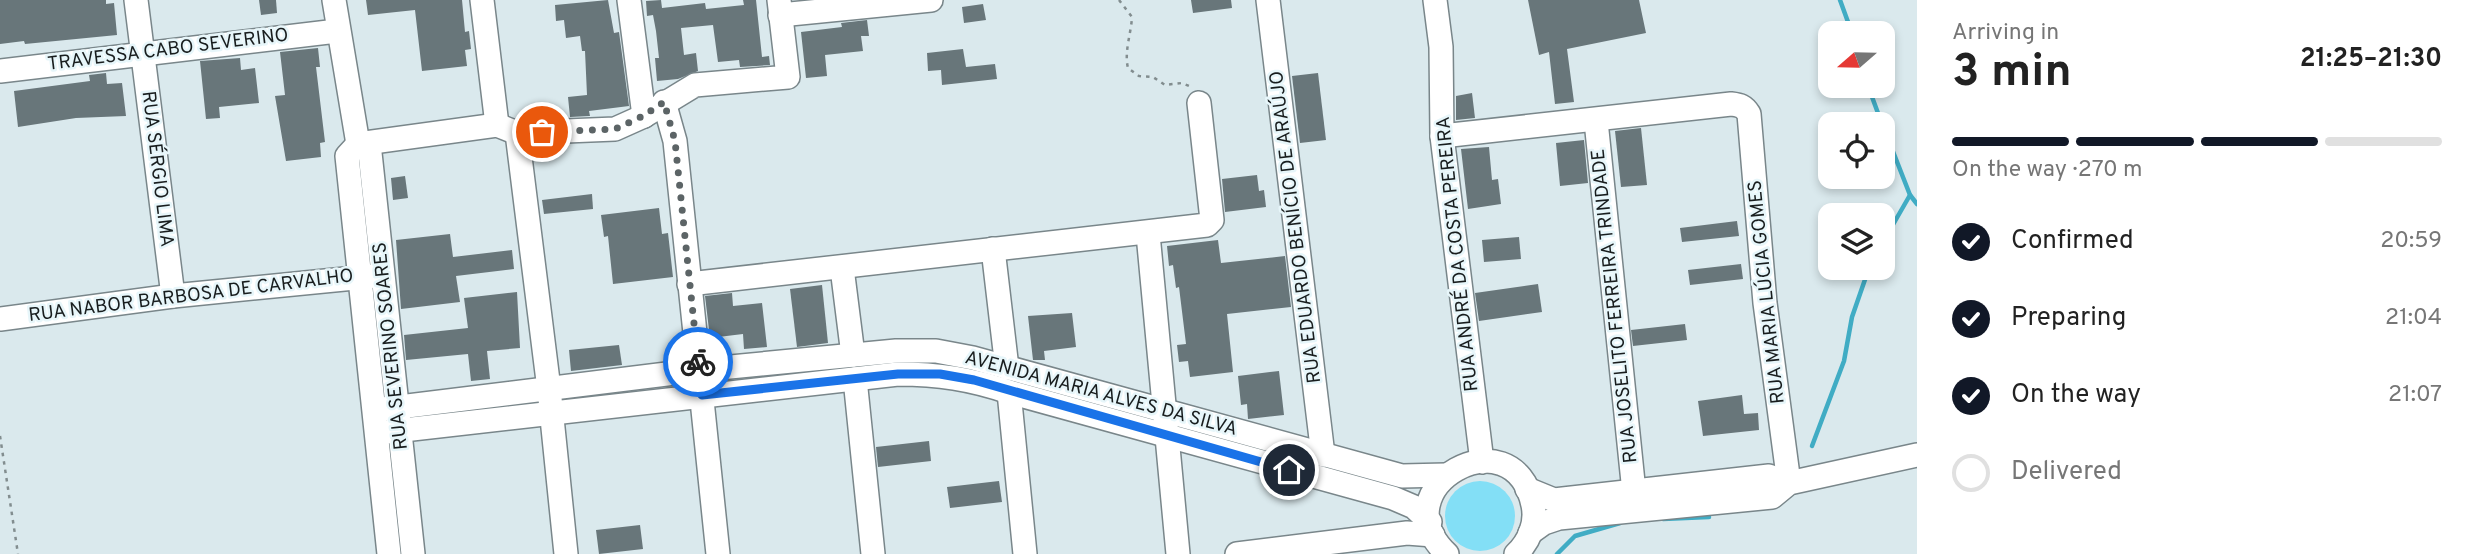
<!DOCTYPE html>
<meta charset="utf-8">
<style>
:root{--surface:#fff;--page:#f2f2f2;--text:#222;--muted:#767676;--line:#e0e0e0;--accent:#111827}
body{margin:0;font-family:Overpass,sans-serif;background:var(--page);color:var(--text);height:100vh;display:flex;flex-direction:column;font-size:26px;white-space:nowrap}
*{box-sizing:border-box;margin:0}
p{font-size:23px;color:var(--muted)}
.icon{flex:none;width:38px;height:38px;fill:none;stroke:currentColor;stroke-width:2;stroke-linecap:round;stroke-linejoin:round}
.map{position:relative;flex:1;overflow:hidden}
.side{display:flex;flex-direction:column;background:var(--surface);width:560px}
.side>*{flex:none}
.needle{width:46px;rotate:250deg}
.buttons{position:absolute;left:1818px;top:21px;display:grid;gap:14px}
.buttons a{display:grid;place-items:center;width:77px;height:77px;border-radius:14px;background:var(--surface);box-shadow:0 4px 10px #0003;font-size:35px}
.pin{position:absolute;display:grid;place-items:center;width:60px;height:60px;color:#fff;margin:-30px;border:4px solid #fff;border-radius:50%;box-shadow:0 2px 7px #0007}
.courier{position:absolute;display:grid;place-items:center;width:70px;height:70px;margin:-35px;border:5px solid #1a73e8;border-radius:50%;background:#fff;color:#222;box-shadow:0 2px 9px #0007}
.summary em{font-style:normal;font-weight:700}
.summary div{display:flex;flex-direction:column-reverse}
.summary{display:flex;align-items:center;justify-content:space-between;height:119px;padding:0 35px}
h1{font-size:46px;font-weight:700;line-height:52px}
.bar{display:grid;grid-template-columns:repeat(4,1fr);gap:10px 7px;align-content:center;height:84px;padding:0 35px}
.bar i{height:9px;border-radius:5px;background:var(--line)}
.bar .on{background:var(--accent)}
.bar p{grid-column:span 4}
ol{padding:0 35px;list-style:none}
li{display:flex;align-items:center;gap:21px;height:77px}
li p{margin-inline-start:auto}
li .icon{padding:7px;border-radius:50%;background:var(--accent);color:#fff;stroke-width:4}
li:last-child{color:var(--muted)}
li i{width:38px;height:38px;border:4px solid var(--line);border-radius:50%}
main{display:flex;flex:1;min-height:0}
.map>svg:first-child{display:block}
.green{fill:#83dff6}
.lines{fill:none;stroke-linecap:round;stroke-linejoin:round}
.stream{stroke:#40acc4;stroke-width:4.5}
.building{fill:#68767a}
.minor-casing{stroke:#79868a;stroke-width:26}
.path{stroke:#828d8f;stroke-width:2.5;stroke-dasharray:3.5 5;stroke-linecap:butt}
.minor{stroke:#fff;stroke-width:23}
.done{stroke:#5c6466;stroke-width:7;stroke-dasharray:0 12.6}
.route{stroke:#1a73e8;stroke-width:9}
.labels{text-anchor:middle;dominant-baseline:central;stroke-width:5;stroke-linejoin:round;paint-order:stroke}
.street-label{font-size:19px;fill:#181d1e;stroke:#e7f6fa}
</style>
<main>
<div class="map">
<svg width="1917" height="554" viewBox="0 0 1917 554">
<rect width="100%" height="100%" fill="#dae9ed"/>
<!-- green -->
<circle class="green" cx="1480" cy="516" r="35"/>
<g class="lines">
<!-- stream -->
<g class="stream">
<path d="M 1840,0 L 1852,33"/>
<path d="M 1868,86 L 1882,124"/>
<path d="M 1883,126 L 1910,195 L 1917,204"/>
<path d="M 1883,242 L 1910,195"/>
<path d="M 1812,446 L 1844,361 L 1852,317 L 1869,268"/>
<path d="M 1663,519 L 1709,517"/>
<path d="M 1557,554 L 1575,536 L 1620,523"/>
</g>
</g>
<!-- building -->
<g class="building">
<path d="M 0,0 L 106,0 L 106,4 L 114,3 L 117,35 L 25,44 L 24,41 L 0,44 Z"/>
<path d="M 259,0 L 276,0 L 277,13 L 261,15 Z"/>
<path d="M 366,0 L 462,0 L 465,32 L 469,31 L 471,49 L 465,50 L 467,66 L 422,71 L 415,10 L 368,15 Z"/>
<path d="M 608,0 L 614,33 L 619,32 L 629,106 L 589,111 L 590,116 L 570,117 L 568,97 L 587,95 L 585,51 L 582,51 L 580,36 L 566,38 L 564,20 L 556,21 L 555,5 Z"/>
<path d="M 661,0 L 662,8 L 705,3 L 706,9 L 744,5 L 743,0 L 756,0 L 762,57 L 769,56 L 770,65 L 740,67 L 739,60 L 718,62 L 713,25 L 681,28 L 684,55 L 696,53 L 698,71 L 678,79 L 657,81 L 655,58 L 659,58 L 656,31 L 653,15 L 647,16 L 646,1 Z"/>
<path d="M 1191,0 L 1231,0 L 1232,8 L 1193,13 Z"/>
<path d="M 1528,0 L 1639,0 L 1646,33 L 1567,49 L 1574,102 L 1555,104 L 1549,52 L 1539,55 Z"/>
<path d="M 983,4 L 986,20 L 964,23 L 962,7 Z"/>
<path d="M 867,20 L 869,36 L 861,36 L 863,51 L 825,55 L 827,76 L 806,78 L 801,32 L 842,27 L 841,23 Z"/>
<path d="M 318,48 L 320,67 L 316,67 L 325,142 L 320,143 L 321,157 L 286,161 L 275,96 L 285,95 L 280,52 Z"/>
<path d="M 963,49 L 966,67 L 995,64 L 997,79 L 942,85 L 941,70 L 928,71 L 927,53 Z"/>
<path d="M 240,58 L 241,70 L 255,68 L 259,103 L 219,107 L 220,118 L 206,119 L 200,61 Z"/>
<path d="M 106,73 L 107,84 L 122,83 L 126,116 L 76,118 L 18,127 L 14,91 L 90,81 L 89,75 Z"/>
<path d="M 1318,73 L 1326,140 L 1300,143 L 1292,76 Z"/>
<path d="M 1472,93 L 1475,118 L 1456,120 L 1456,96 Z"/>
<path d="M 1641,128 L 1647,185 L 1621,187 L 1615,131 Z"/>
<path d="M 1584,140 L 1588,183 L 1560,186 L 1556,143 Z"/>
<path d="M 1489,147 L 1492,180 L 1498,179 L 1501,204 L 1468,209 L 1461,149 Z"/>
<path d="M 1257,175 L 1259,191 L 1264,190 L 1266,207 L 1225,212 L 1222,179 Z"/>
<path d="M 405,176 L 408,198 L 393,200 L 391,178 Z"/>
<path d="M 592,194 L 593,209 L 544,214 L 542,200 Z"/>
<path d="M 659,208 L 662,234 L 668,233 L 673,277 L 613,284 L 608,236 L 604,237 L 601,215 Z"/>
<path d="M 1737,221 L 1739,236 L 1682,242 L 1680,228 Z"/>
<path d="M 450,234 L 453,257 L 512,250 L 514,269 L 456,276 L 460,302 L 401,309 L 396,240 Z"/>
<path d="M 1519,237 L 1521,259 L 1484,262 L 1482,240 Z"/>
<path d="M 1218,240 L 1221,263 L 1285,256 L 1291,307 L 1227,314 L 1233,372 L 1190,377 L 1188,361 L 1179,362 L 1177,345 L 1186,344 L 1179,287 L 1176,288 L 1173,265 L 1169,266 L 1167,246 Z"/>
<path d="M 1741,264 L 1743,279 L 1690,285 L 1688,270 Z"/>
<path d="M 1538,284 L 1542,312 L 1479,321 L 1475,293 Z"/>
<path d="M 822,285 L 828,343 L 797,347 L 790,289 Z"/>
<path d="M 517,292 L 520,348 L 487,351 L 490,379 L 471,381 L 468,354 L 406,360 L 404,335 L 468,328 L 464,298 Z"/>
<path d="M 732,293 L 733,306 L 762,303 L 767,347 L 744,349 L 743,334 L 710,338 L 705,296 Z"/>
<path d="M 1072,313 L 1076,347 L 1044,351 L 1045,360 L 1033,360 L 1028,316 Z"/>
<path d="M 1685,324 L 1687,340 L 1633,346 L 1631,330 Z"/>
<path d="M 619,345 L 622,365 L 571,371 L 569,350 Z"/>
<path d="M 1279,371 L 1284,415 L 1248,419 L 1247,404 L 1241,405 L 1238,376 Z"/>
<path d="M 1742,395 L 1744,414 L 1758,413 L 1759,430 L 1703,436 L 1698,401 Z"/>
<path d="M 929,441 L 931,461 L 878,467 L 876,447 Z"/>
<path d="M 999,481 L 1002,502 L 950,508 L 947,487 Z"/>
<path d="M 640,525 L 643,549 L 599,554 L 596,530 Z"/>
</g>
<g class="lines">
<!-- minor casing -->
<g class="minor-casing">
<g id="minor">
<path d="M 136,0 L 173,296"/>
<path d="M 334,0 L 358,144 L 370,153 L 413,554"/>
<path d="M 482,0 L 497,125"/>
<path d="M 629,0 L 644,116"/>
<path d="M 1268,0 L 1323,455"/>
<path d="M 1435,0 L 1441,47 L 1442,136 L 1482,462"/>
<path d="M 780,15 L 931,0"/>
<path d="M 0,71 L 337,31"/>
<path d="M 664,102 L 675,141 L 718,554"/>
<path d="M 1596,121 L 1634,492"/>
<path d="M 517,133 L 549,389 L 566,554"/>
<path d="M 1442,136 L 1731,104 C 1740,105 1744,106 1749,114 L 1765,303 L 1789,483"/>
<path d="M 358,144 L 497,125 L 517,133 L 615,129 L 644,116 L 695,85 L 788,77 L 779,0"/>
<path d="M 358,144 L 347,156 L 389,554"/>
<path d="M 1148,234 L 1178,554"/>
<path d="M 993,249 L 1007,368"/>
<path d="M 842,268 L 853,355"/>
<path d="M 689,284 L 1207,225 L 1212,220 L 1199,103"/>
<path d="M 0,319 L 173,296 L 375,276"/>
<path d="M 855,379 L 873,554"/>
<path d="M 1009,392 L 1025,554"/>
<path d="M 375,410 L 699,370 L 896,351 L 936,351 L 973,358 L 1402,476 L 1446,475"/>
<path d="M 377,433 L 898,374 C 938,374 971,379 1009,392 L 1393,498 L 1414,507 L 1430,522"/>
<path d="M 1527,489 L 1554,500 L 1769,476 L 1789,483"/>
<path d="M 1530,533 L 1544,523 L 1559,518 L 1772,497 L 1789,483 L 1917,455"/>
<path d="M 1237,554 L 1407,533 L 1433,535"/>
<path d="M 1447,554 C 1377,488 1513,411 1533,505 C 1537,523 1529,542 1516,554"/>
</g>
</g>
<!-- path -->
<g class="path">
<path d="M 1119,0 L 1132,17 C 1131,34 1124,52 1128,68 L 1139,76 L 1153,77 L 1165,85 L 1182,83 L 1189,86"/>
<path d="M 0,436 L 18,554"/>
</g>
<!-- minor -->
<use href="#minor" class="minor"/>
</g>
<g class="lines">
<!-- done -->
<path class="done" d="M 542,132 L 615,129 L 643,116 L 664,102 L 675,141 L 698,362"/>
<!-- route -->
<path class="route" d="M 698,362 L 702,395 L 898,374 L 940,374 L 974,380 L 1289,470"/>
</g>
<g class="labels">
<!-- street labels -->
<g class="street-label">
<text transform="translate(168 50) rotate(-7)">TRAVESSA CABO SEVERINO</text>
<text transform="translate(157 169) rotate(83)">RUA SÉRGIO LIMA</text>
<text transform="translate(1296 227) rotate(-97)">RUA EDUARDO BENÍCIO DE ARAÚJO</text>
<text transform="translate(1458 254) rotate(-96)">RUA ANDRÉ DA COSTA PEREIRA</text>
<text transform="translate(1767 292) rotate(-96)">RUA MARIA LÚCIA GOMES</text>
<text transform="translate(191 296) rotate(-7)">RUA NABOR BARBOSA DE CARVALHO</text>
<text transform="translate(1615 306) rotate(-96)">RUA JOSELITO FERREIRA TRINDADE</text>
<text transform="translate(391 346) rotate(-96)">RUA SEVERINO SOARES</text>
<text transform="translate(1101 394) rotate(15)">AVENIDA MARIA ALVES DA SILVA</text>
</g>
</g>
</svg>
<div class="buttons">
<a><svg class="needle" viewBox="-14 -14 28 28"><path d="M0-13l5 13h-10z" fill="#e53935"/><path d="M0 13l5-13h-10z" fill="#767676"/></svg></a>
<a><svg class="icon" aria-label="locate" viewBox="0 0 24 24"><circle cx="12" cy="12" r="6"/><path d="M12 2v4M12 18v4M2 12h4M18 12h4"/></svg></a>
<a><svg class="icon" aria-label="layers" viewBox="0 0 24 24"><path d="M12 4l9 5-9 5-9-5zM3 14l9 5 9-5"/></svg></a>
</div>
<div class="pin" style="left:542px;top:132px;background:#ea580c"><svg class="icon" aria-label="bag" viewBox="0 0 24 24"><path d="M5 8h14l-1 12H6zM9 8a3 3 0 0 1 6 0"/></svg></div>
<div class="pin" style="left:1289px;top:470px;background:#1f2937"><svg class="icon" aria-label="home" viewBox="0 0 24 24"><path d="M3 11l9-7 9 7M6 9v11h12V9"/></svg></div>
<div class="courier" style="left:698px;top:362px"><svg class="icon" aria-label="bike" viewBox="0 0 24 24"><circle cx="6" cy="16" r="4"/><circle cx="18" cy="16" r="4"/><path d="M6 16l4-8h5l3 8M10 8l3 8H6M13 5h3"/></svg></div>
</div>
<section class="side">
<div class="summary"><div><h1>3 min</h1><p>Arriving in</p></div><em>21:25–21:30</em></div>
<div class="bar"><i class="on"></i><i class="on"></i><i class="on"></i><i></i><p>On the way · 270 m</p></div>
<ol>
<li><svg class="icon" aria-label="check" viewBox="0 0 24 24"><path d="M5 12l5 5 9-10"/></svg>Confirmed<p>20:59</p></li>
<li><svg class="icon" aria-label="check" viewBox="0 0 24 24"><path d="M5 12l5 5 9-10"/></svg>Preparing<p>21:04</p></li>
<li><svg class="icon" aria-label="check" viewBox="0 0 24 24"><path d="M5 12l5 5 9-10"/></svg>On the way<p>21:07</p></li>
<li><i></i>Delivered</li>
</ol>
</section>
</main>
